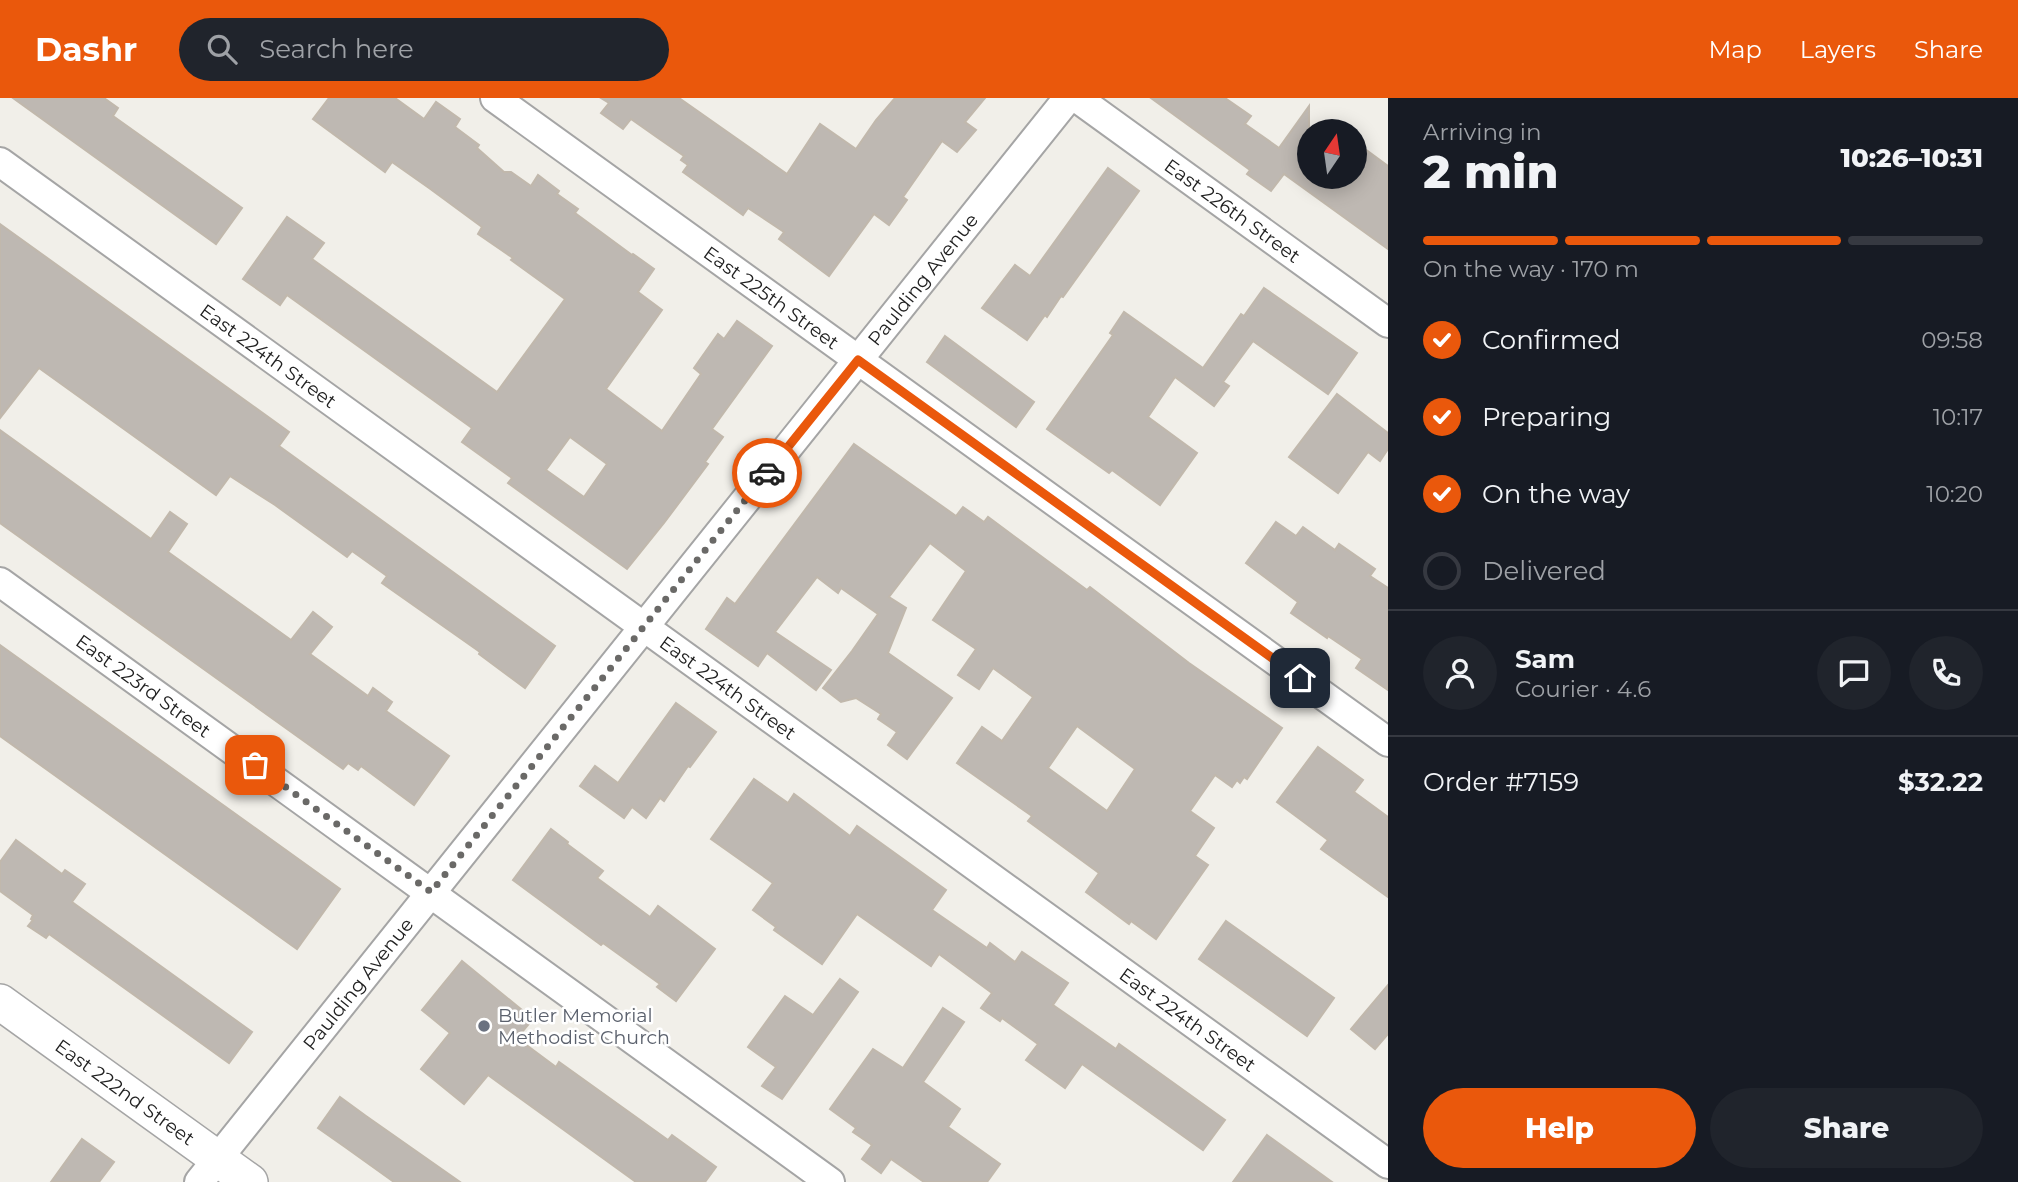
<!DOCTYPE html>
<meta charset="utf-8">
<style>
:root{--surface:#171b24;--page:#20242c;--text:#f1f3f6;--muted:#9ea1a6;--line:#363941;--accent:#ea580c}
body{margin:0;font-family:Montserrat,sans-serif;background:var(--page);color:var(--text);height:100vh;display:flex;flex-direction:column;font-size:26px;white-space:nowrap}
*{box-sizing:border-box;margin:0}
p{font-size:23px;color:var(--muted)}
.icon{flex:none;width:38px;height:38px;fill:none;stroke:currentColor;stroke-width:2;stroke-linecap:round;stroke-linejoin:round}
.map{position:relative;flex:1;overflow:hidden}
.panel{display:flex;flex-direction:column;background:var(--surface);width:630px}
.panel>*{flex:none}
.needle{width:46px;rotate:13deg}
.controls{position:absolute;left:1297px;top:21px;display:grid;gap:14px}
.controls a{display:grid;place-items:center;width:70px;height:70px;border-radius:50%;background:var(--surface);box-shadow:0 4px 18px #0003;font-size:35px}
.pin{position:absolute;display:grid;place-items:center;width:60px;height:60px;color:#fff;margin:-30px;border-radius:14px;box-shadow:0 4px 10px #0006}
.courier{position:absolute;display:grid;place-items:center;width:70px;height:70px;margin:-35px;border:5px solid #ea580c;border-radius:50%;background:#fff;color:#222;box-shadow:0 2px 9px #0007}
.headline em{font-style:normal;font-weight:800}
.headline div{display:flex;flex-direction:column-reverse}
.headline{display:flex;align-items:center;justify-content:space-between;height:119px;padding:0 35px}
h1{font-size:46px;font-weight:800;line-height:52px}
.bar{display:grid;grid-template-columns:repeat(4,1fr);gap:10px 7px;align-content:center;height:84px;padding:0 35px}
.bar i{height:9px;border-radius:5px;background:var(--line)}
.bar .selected{background:var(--accent)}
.bar p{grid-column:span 4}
.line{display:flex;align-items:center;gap:18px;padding:0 35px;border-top:2px solid var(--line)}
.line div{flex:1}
.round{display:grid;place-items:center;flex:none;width:74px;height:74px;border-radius:37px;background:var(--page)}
ol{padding:0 35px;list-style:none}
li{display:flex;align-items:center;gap:21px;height:77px}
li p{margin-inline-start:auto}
li .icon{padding:7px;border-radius:50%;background:var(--accent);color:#fff;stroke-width:4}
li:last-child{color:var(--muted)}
li i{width:38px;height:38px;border:4px solid var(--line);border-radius:50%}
.button{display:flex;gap:14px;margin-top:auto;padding:14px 35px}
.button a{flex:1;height:80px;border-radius:42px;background:var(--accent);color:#fff;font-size:28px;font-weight:800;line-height:80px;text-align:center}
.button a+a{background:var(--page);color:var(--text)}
header{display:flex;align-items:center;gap:42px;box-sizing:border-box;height:98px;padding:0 35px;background:var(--accent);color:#fff}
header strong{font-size:33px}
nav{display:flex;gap:38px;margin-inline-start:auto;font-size:24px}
.search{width:490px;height:63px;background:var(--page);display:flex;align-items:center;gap:18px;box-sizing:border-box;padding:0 24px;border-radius:38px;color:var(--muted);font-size:26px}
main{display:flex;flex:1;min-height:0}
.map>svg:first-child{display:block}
.building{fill:#beb8b2;stroke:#c1b8ac;stroke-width:2;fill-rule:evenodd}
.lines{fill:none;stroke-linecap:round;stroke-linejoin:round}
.minor-casing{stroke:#a5a5a5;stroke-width:32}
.tertiary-casing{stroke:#a5a5a5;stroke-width:38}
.minor{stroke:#fff;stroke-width:28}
.tertiary{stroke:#fff;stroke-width:35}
.done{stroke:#6a6967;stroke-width:7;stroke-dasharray:0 12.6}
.route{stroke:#ea580c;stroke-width:9}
.worship-dot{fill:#6b7280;stroke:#fff;stroke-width:2.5}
.labels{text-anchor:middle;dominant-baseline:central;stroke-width:5;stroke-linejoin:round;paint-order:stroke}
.street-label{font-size:19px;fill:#212121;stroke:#fff}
.worship-label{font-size:19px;fill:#5b616d;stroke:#fff;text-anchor:start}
</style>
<header>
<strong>Dashr</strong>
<div class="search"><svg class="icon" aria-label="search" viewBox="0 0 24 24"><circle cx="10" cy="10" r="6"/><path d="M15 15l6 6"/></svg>Search here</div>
<nav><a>Map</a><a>Layers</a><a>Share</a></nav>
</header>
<main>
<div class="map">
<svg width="1388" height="1084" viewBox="0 0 1388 1084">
<rect width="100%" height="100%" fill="#f1efe9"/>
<!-- building -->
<g class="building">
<path d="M 13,0 L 104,0 L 118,10 L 113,18 L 242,110 L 216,146 Z"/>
<path d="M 329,0 L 395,0 L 424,21 L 436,4 L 460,21 L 455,29 L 479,47 L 477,50 L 504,74 L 511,74 L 531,88 L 538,77 L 559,93 L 557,96 L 578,111 L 575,115 L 632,157 L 633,156 L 654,171 L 638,194 L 662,212 L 606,291 L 662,333 L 701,276 L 694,270 L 718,236 L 724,241 L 737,223 L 772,248 L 712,331 L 723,339 L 705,364 L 708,366 L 664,425 L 627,471 L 508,385 L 512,380 L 462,344 L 472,330 L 287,197 L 280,207 L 243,181 L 287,119 L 324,145 L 312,161 L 497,294 L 565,201 L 511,162 L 513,160 L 478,136 L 482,129 L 429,90 L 392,64 L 385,74 L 313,21 ZM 570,339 L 607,366 L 584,399 L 546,372 Z"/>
<path d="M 601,0 L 679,0 L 787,76 L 820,26 L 856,51 L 876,22 L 895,0 L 985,0 L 965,24 L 976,32 L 957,54 L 942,43 L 903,99 L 907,102 L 889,127 L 874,116 L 829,178 L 779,141 L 784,134 L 748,110 L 743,117 L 683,74 L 688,67 L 681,62 L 684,58 L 658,40 L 631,21 L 623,31 L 601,15 L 609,5 Z"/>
<path d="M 1151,0 L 1225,0 L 1251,18 L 1245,26 L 1279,50 L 1309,8 L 1309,79 L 1354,79 L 1354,43 L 1388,68 L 1388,151 L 1284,76 L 1271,93 L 1247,76 L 1250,72 Z"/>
<path d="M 1108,70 L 1139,93 L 1063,199 L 1061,198 L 1047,219 L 1045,217 L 1027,242 L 982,210 L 1015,167 L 1030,178 Z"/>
<path d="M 0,126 L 289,334 L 279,348 L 555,548 L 525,590 L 479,556 L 480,554 L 382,485 L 387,478 L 352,453 L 347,459 L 275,407 L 230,378 L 216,397 L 39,270 L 0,320 Z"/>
<path d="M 1264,190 L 1357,255 L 1328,296 L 1253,243 L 1223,284 L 1229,288 L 1214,308 L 1175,279 L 1148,319 L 1197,355 L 1160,407 L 1112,372 L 1109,375 L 1047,331 L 1113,237 L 1110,235 L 1124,214 L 1203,270 L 1241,216 L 1244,218 Z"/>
<path d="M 945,238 L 1034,304 L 1016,329 L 927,264 Z"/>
<path d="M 1337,296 L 1388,335 L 1388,351 L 1380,363 L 1368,354 L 1338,395 L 1289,359 Z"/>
<path d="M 0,332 L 151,441 L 170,414 L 187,426 L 168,454 L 291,542 L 313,514 L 332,529 L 310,556 L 368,598 L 373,590 L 392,604 L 386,613 L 449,658 L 414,707 L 361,668 L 358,672 L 348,665 L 343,671 L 0,425 Z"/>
<path d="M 854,346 L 956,418 L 963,409 L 984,424 L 988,419 L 1087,492 L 1090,489 L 1189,565 L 1282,630 L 1247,681 L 1244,679 L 1240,685 L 1237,682 L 1232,689 L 1215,677 L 1190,713 L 1214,730 L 1195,758 L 1208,767 L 1156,841 L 1131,823 L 1129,826 L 1086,794 L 1099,775 L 1028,723 L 1032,718 L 957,665 L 982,629 L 1002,643 L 1033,599 L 993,570 L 979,591 L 958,577 L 976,551 L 933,522 L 966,473 L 930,445 L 889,499 L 906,510 L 888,555 L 952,600 L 907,661 L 888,647 L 897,634 L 878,621 L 881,616 L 856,600 L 841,604 L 823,590 L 852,553 L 878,516 L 841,490 L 838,495 L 817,479 L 775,534 L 831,572 L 816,592 L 767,555 L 758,568 L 706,531 L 727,500 L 735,506 ZM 1077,628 L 1135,671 L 1107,713 L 1048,670 Z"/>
<path d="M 1276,424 L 1296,438 L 1303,429 L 1335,452 L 1339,446 L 1375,471 L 1370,478 L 1388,490 L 1388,592 L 1356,570 L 1362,561 L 1328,538 L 1327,540 L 1291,515 L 1298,504 L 1246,465 Z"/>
<path d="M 0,547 L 340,791 L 297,851 L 0,638 Z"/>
<path d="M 676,605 L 716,634 L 690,669 L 688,668 L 664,703 L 660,700 L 646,720 L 632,709 L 624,720 L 580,688 L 595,668 L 618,685 Z"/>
<path d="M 1318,649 L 1363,682 L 1354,694 L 1388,719 L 1388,799 L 1321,751 L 1328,742 L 1277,704 Z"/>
<path d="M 754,681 L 788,705 L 794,696 L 850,738 L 857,728 L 946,792 L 932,812 L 987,850 L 990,845 L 1015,864 L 1022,854 L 1068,885 L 1053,907 L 1116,951 L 1119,946 L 1225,1022 L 1203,1052 L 1082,966 L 1065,990 L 1026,962 L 1038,946 L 1002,920 L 1000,923 L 981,910 L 992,895 L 939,856 L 931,868 L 857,816 L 822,866 L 774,832 L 776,829 L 753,812 L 773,785 L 711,741 Z"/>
<path d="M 551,731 L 568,744 L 567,746 L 603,773 L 597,780 L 650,819 L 658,808 L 715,851 L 676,903 L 657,889 L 660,886 L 603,845 L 601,847 L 513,782 Z"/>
<path d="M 16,742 L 62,776 L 65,772 L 85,786 L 72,804 L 252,934 L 229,965 L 49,836 L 46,840 L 28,828 L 33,822 L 31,821 L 33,817 L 0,793 L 0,764 Z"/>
<path d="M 1226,823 L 1334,900 L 1307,938 L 1199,861 Z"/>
<path d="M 462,863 L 533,921 L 517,940 L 556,969 L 559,964 L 668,1042 L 672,1037 L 716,1069 L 705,1084 L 636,1084 L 488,977 L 464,1006 L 421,971 L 450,935 L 422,912 Z"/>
<path d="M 840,881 L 858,894 L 782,1001 L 762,988 L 776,969 L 748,949 L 785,898 L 813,917 Z"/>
<path d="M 1388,887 L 1388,936 L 1375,951 L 1351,931 Z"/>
<path d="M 943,910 L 964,924 L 923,984 L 960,1011 L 948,1029 L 1000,1066 L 987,1084 L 924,1084 L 891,1061 L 881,1075 L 862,1061 L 872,1047 L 853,1034 L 856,1030 L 830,1011 L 873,951 L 903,970 Z"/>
<path d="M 340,999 L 366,1018 L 460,1084 L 394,1084 L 345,1049 L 318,1030 Z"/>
<path d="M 1267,1037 L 1332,1084 L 1233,1084 Z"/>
<path d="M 82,1041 L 114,1064 L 99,1084 L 51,1084 Z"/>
</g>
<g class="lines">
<!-- minor casing -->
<g class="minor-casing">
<g id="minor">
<path id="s1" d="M 495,0 L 1388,644"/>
<path id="s2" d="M 1077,0 L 1388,225"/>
<path id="s3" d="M 0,64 L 1388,1066"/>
<path id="s4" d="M 0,484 L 830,1084"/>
<path id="s5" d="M 199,1084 L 1068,0"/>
</g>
</g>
<!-- tertiary casing -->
<g class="tertiary-casing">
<g id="tertiary">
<path id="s6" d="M 0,904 L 250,1084"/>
</g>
</g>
<!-- minor -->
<use href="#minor" class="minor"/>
<!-- tertiary -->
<use href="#tertiary" class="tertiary"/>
</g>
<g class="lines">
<!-- done -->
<path class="done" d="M 255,667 L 431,794 L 767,375"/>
<!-- route -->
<path class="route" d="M 767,375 L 858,262 L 1300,580"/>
</g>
<!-- markers -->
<circle class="worship-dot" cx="484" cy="928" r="7"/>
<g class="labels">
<!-- street labels -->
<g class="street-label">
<text stroke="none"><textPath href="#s2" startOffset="192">East 226th Street</textPath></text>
<text stroke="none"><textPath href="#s5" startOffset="1157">Paulding Avenue</textPath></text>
<text stroke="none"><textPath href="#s1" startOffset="341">East 225th Street</textPath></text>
<text stroke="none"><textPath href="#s3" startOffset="331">East 224th Street</textPath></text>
<text stroke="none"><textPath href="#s4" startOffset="177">East 223rd Street</textPath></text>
<text stroke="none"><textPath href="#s3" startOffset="898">East 224th Street</textPath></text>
<text stroke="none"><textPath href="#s5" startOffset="254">Paulding Avenue</textPath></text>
<text stroke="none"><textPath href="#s3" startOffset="1465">East 224th Street</textPath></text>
<text stroke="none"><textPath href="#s6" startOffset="154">East 222nd Street</textPath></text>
</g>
<!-- worship labels -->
<g class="worship-label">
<text x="498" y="917">Butler Memorial<tspan x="498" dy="22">Methodist Church</tspan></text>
</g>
</g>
</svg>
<div class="controls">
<a><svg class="needle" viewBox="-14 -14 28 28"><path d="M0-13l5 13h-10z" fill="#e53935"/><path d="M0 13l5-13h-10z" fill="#9ea1a6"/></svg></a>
</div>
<div class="pin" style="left:255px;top:667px;background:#ea580c"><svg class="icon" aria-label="bag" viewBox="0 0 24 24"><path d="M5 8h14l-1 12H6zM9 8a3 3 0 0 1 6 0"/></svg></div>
<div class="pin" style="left:1300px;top:580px;background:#1f2937"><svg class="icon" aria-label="home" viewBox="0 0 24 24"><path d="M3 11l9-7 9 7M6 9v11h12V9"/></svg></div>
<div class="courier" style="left:767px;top:375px"><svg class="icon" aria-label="car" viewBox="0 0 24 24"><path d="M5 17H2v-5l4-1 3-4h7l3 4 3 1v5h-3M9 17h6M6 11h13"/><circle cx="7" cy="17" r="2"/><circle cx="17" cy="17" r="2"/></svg></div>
</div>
<section class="panel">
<div class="headline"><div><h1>2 min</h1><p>Arriving in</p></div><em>10:26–10:31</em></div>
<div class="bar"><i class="selected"></i><i class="selected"></i><i class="selected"></i><i></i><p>On the way · 170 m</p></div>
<ol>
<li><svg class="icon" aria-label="check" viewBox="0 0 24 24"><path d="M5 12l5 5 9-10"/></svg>Confirmed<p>09:58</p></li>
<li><svg class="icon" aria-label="check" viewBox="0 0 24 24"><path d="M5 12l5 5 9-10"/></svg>Preparing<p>10:17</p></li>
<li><svg class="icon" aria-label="check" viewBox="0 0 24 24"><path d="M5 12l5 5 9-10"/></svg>On the way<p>10:20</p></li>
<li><i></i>Delivered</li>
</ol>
<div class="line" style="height:126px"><a class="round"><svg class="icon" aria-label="person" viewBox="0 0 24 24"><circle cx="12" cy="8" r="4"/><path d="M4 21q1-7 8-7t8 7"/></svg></a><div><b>Sam</b><p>Courier · 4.6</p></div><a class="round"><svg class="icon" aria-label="chat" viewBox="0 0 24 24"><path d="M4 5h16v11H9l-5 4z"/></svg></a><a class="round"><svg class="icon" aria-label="phone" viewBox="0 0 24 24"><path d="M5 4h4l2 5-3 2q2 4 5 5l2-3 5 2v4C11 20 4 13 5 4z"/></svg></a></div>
<div class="line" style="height:91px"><div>Order #7159</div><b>$32.22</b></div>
<div class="button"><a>Help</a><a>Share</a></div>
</section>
</main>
